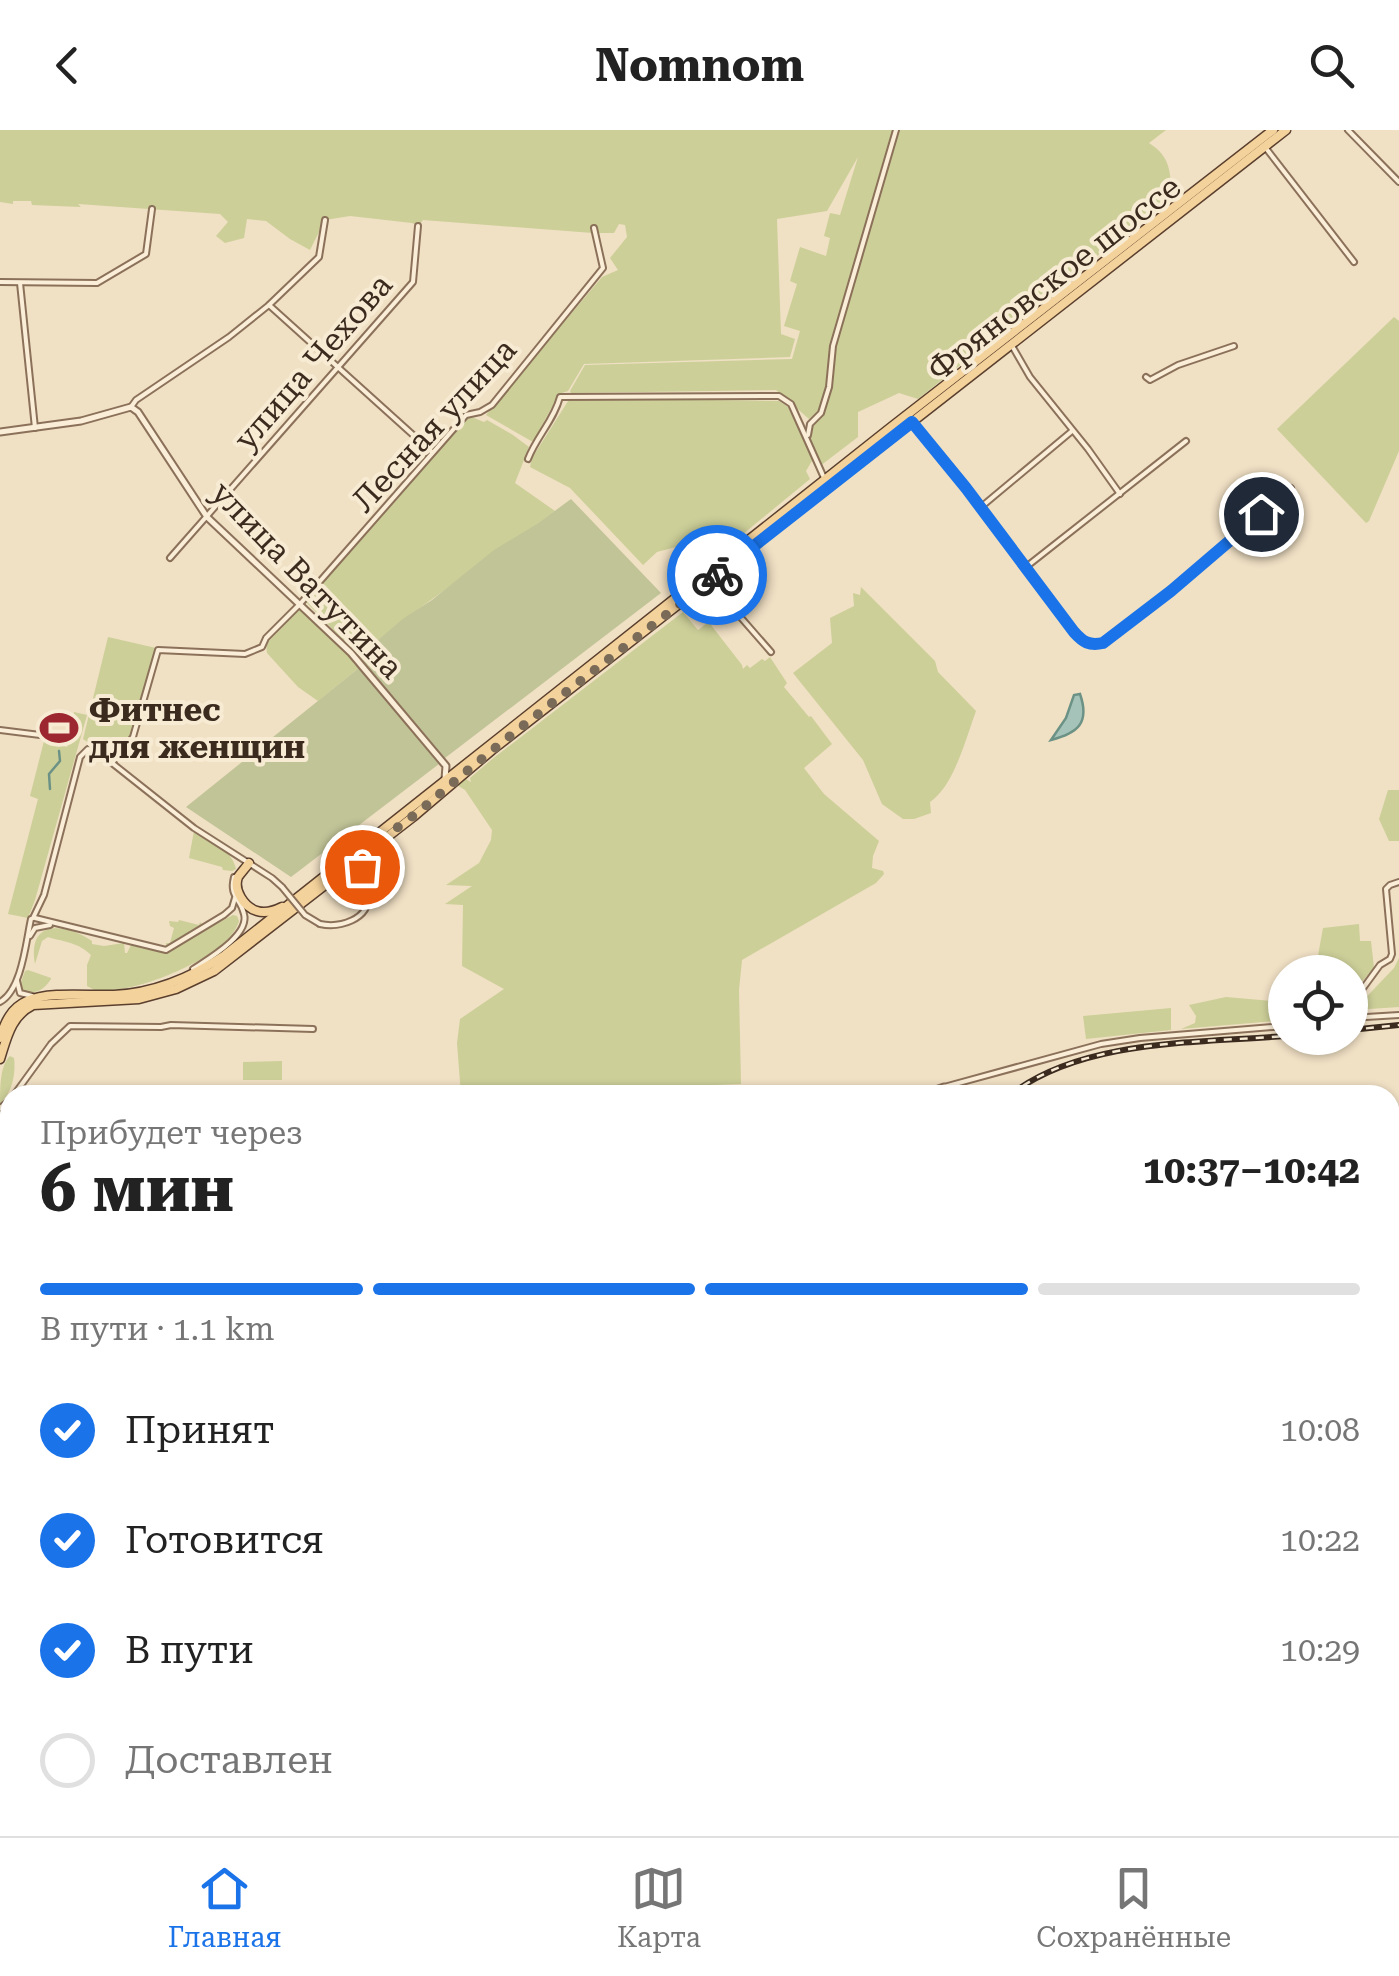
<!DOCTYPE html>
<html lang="ru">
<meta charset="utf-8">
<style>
:root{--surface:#fff;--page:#f6f6f6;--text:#222;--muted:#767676;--line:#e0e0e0;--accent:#1a73e8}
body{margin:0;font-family:"Roboto Serif",serif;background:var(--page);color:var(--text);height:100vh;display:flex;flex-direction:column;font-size:38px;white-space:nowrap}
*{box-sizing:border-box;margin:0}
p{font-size:32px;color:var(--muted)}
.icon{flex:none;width:55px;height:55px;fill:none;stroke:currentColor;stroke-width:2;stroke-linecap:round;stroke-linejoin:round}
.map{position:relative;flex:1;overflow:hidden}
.details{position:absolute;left:0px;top:955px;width:1400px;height:752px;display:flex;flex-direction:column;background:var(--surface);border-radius:30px 30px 0 0;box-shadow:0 2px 8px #0004}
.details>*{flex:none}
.tools{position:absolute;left:1268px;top:825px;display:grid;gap:20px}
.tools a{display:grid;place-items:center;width:100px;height:100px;border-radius:50%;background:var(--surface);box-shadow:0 2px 8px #0004;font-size:50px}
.pin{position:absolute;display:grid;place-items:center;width:85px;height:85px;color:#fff;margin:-42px;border:5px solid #fff;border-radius:50%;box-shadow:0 2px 10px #0007}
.courier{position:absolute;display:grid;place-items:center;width:100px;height:100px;margin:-50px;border:8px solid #1a73e8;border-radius:50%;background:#fff;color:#222;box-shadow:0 2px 12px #0007}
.summary em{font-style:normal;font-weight:700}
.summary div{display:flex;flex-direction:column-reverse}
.summary{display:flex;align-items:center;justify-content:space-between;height:170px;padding:0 40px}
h1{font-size:65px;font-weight:700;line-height:75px}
.bar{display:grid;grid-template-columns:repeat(4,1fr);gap:15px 10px;align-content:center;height:120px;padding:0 40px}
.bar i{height:12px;border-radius:8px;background:var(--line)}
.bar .current{background:var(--accent)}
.bar p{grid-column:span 4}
ol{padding:0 40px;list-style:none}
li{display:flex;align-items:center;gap:30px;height:110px}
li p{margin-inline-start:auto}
li .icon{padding:10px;border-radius:50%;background:var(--accent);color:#fff;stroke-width:4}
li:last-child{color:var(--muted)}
li i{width:55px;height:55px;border:5px solid var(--line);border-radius:50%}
header{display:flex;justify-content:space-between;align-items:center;height:130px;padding:0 40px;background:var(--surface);font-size:45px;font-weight:700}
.tab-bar{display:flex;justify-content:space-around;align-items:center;height:140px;border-top:2px solid var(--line);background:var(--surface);font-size:28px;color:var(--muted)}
.tab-bar a{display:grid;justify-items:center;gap:5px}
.tab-bar .current{color:var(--accent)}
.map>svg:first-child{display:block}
.green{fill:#cccf98}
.cemetery{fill:#c1c497}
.water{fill:#a6c3b9;stroke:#6c9286;stroke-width:2.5}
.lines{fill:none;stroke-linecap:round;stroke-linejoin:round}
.stream{stroke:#6c9286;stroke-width:2.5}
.minor-casing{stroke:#8c715a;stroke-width:8}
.tertiary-casing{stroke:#8c715a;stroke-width:9}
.primary-casing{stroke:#5a3f2e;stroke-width:11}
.minor{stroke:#faeed8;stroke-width:4}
.tertiary{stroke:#faeed8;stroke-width:5}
.primary{stroke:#f4d29b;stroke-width:8}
.rail-casing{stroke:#3b2a1e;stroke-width:6}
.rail{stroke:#f7ebd4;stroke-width:2.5;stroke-dasharray:8;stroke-linecap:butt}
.minor-bridge-casing{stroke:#8c715a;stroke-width:8;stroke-linecap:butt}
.minor-bridge{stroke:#faeed8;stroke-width:4}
.done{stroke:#7a6a58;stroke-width:10;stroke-dasharray:0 18}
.route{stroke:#1a73e8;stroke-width:12}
.labels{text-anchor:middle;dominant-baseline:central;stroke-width:8;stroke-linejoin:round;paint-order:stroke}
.street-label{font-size:32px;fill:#3b2a1e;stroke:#f7ebd4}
.poi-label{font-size:32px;font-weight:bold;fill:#3b2a1e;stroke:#f7ebd4;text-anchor:start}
</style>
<header><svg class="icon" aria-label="back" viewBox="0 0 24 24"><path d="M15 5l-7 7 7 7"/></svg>Nomnom<svg class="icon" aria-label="search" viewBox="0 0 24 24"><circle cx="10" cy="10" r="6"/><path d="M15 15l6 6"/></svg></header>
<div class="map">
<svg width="1399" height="1706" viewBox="0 0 1399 1706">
<rect width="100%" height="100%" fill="#f0e0c4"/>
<!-- green -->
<g class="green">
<path d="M 0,0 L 1166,0 L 1149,13 C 1171,27 1170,42 1172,66 L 918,269 L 899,263 L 858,282 L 858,307 L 820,336 C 810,311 802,306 822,284 L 819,281 L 809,289 L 776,260 L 571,263 L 570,261 L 585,235 L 792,229 L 800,201 L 784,196 L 797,154 L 790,151 L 800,117 L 826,126 L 830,108 L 824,106 L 830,83 L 840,85 L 858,27 L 827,81 L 777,89 L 781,204 L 795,209 L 790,227 L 584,234 L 568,261 L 559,264 L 533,312 L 486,285 L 602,147 L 618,140 L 610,128 L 627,107 L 625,95 L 619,94 L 614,103 L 593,103 L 423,90 L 418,96 L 412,93 L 350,86 L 325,90 L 310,120 L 290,109 L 266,91 L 247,89 L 244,108 L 225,113 L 216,106 L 228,92 L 220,84 L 78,74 L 81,77 L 32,75 L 31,71 L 13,71 L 13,74 L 0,72 Z"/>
<path d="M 1394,187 L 1399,191 L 1399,321 L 1369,391 L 1366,393 L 1277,299 Z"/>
<path d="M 570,268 L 779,271 L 788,277 L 813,329 L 806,341 L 810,349 L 698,441 L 676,417 L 657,422 L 643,435 L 570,358 L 530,337 L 532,328 Z"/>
<path d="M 469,286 L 484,292 L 487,290 L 513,305 L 529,317 L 515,353 L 555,381 C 490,430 421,473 359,526 L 306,472 Z"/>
<path d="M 861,457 L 935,531 L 938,542 L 976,581 C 966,608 954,656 930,672 L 931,683 L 914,689 L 903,689 L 882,674 L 863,630 L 793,543 L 832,513 L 830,488 L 854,476 L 853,463 L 860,465 Z"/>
<path d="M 300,479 L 355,530 L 353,533 L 359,538 L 318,571 L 298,557 L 267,523 L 266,514 Z"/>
<path d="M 683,482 L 698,500 L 711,490 L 713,492 L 711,495 L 742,535 L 743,539 L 747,535 L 750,538 L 762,529 L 765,531 L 770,527 L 787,553 L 784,557 L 809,587 L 811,586 L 832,614 L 804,638 L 824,664 L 879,711 L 873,726 L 872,738 L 883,741 L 884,744 L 876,753 L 742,830 L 739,860 L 741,954 L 461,965 L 457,913 L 460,889 L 504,859 L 462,836 L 463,775 L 445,774 L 472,756 L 446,755 L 479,733 L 491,710 L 492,700 L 465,660 L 457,655 L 466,649 L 471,652 L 470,648 L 491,630 Z"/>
<path d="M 108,507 L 156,518 L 133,609 L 116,631 L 83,609 Z"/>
<path d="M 74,582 L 87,585 L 35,770 L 28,788 L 8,784 L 38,669 L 30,666 L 44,611 L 67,617 Z"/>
<path d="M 1388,660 L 1399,660 L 1399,711 L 1389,711 L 1379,689 Z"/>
<path d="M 194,701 C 210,711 232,719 236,739 L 232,741 L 223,740 L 222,737 L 189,728 Z"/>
<path d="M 233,785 L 237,786 L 239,791 C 231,821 167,848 139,855 C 126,859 111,860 98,862 L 87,856 L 87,835 L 91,825 C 78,812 64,812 48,807 L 42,811 L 35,834 C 27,789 65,793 92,811 L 92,814 L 104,816 L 124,813 L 125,823 L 127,823 L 131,815 L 165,822 Z"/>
<path d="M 179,790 L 199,795 L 200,792 L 202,794 L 166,817 L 166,813 L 170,813 L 174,798 L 170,796 L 169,791 L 178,792 Z"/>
<path d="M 1359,794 L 1360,811 L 1371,811 L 1374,838 L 1350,865 L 1350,842 L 1315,842 L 1323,798 Z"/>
<path d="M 1399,828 L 1399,877 L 1354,880 L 1394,838 Z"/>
<path d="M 28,840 L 51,848 L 51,849 C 44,860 37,863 24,863 L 20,855 L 25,841 Z"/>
<path d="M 1226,867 L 1272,871 L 1285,869 L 1285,890 L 1181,899 L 1195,893 L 1196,886 L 1189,875 Z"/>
<path d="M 1171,878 L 1171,900 L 1086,909 L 1083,886 Z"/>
<path d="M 10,926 L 14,928 C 16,943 12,964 0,973 C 0,957 0,935 10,926 Z"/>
<path d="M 282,931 L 282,950 L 243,950 L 243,932 Z"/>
<path d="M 1390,1194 L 1399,1197 L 1399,1247 L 1390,1290 Z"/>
<path d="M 1390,1362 L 1399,1362 L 1399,1611 L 1392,1576 Z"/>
</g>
<!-- cemetery -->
<g class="cemetery">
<path d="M 571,369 L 661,463 L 445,628 L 359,526 L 404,488 L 432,470 L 494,420 L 537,394 Z"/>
<path d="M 359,538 L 439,634 L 291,747 L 186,677 Z"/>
</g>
<!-- water -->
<path class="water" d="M 1080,564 C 1090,593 1078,603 1051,610 L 1066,588 L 1074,565 Z"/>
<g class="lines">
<!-- stream -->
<g class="stream">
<path d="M 50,659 L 49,644 L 60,631 L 59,621"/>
<path d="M 0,1628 L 10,1627"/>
</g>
<!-- minor casing -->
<g class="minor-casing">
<g id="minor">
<path d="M 1348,0 L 1399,52"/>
<path d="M 1265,17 L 1354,132"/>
<path d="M 0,152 L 97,153 L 146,124 L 152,79"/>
<path d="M 20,153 L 35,298"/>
<path d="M 269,175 L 432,322"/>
<path d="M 1011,214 L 1030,247 L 1088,319 L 1120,364"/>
<path d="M 1146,247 L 1150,250 L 1178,235 L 1234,216"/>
<path d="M 131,277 L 136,270 L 229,207 L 269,175 L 319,127 L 325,90"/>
<path d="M 911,292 L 951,339 L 1074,502 C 1083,512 1089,516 1103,513 L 1171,461 L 1291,358"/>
<path d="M 808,305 L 810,294 L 821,283 L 829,257 L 833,216 L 896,0"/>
<path d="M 528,329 C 537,306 554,290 560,267 L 779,266 L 791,274 L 825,350"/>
<path d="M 981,377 L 1072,301"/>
<path d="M 170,428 L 413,152 L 418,96"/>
<path d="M 1026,437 L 1186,311"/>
<path d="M 709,451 L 771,522"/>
<path d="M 0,600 L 64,608"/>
<path d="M 112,633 L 133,607 L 158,520 L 245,524 L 262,517 L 266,508 L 300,474 L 466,285 L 480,282 L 492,275 L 603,138 L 594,98"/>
<path d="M 328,757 C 340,749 353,744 364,756"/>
<path d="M 33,788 L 44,765 L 80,627 L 88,619 L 112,633 L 194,698 L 272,748 L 282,757"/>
<path d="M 35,788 L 166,820 L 224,785 L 232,778 L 235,768"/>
<path d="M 320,794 C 339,798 370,790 368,765 C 366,749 358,742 367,727"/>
<path d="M 30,806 L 35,798 L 50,795"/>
<path d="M 193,839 C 208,829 250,805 244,784 C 240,767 229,767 234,747"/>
<path d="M 17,851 L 20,863 L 32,866"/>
<path d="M 0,872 C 22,860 26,811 31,789"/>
<path d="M 1350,876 L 1380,835 L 1390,829 L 1392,824 L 1386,759 L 1390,755 L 1399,752"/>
<path d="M 1350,888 L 1399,885"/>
<path d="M 944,957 L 1101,914 L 1140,908 L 1285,896"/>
<path d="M 14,965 L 51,914 L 70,896 L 161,897 L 171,895 L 313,899"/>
<path d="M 0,978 L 10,970"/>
<path d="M 0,1304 L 10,1305"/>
<path d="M 0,1609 L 10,1607"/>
</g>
</g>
<!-- tertiary casing -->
<g class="tertiary-casing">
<g id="tertiary">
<path d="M 0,302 L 81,291 L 131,277 L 138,282 L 207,387 L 351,523 L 446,636 L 445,649"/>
<path d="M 921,965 L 944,957 L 943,965"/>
<path d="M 0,1061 L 10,1061"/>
<path d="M 0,1498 L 10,1497"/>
<path d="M 409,1698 L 410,1706"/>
</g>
</g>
<!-- primary casing -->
<g class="primary-casing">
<g id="primary">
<path d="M 249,733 C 247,736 240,744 238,747 C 233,760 244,777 257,781 C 266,784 274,781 282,777"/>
<path d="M 0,908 C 5,892 11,878 27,871 C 49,861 90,866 114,865 C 153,863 192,847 225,825 L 890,298 L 1273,0"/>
<path d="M 0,929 C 7,907 11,886 33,875 L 139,869 L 176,859 L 214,841 L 413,687 L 492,620 L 1286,0"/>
</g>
</g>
<!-- minor -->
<use href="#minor" class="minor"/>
<!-- tertiary -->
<use href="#tertiary" class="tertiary"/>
<!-- primary -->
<use href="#primary" class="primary"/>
<!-- rail casing -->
<g class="rail-casing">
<g id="rail">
<path d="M 1350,900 L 1399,895"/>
<path d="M 1010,965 C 1082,909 1197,913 1285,906"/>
<path d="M 399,1698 L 399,1706"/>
</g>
</g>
<!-- rail -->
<use href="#rail" class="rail"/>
<!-- minor-bridge casing -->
<g class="minor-bridge-casing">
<path id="minor-bridge" d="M 282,757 L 305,785 L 320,794"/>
</g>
<!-- minor-bridge -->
<use href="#minor-bridge" class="minor-bridge"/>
</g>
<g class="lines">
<!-- done -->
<path class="done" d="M 362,737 C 374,710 406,693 428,674 C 521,594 621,521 717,445"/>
<!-- route -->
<path class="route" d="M 717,445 L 912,292 L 966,358 L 1074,502 C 1083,512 1089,516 1103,513 L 1171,461 L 1261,384"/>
</g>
<!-- icons -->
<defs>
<g id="stadium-bare" transform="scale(3)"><path d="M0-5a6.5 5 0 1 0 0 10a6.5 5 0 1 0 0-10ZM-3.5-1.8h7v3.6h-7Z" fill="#9d2730" stroke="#f7ebd4" stroke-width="2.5" paint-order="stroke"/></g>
</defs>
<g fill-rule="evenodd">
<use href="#stadium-bare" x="59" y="598"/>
</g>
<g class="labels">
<!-- street labels -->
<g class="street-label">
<text transform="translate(1054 148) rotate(-38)">Фряновское шоссе</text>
<text transform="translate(313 232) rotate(-49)">улица Чехова</text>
<text transform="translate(434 295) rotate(-47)">Лесная улица</text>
<text transform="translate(307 450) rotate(46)">улица Ватутина</text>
</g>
<!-- poi labels -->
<g class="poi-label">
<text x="89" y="580">Фитнес<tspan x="89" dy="37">для женщин</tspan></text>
</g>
</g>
</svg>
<div class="tools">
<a><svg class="icon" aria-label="locate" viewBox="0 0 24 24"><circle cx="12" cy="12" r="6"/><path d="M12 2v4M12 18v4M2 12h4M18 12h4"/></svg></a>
</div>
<div class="pin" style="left:362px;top:737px;background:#ea580c"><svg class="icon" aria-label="bag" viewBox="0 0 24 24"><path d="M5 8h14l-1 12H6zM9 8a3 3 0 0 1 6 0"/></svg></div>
<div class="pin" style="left:1261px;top:384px;background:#1f2937"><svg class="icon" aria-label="home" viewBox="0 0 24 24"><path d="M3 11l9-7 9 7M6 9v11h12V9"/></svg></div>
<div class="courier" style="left:717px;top:445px"><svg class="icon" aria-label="bike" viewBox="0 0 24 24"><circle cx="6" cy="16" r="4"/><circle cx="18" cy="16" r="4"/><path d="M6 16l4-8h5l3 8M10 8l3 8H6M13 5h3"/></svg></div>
<section class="details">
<div class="summary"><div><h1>6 мин</h1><p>Прибудет через</p></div><em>10:37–10:42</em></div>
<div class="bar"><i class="current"></i><i class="current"></i><i class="current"></i><i></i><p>В пути · 1.1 km</p></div>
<ol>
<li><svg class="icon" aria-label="check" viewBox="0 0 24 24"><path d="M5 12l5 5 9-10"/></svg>Принят<p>10:08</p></li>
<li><svg class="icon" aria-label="check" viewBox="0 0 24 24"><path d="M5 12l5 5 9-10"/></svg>Готовится<p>10:22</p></li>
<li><svg class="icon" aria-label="check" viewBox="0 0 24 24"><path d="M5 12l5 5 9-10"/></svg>В пути<p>10:29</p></li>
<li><i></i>Доставлен</li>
</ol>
</section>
</div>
<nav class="tab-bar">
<a class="current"><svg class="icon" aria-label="home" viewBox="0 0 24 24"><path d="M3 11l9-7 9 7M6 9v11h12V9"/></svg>Главная</a>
<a><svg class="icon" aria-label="map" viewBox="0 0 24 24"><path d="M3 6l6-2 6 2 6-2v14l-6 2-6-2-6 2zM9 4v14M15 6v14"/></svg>Карта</a>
<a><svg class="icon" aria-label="saved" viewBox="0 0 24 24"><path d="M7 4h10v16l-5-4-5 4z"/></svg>Сохранённые</a>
</nav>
